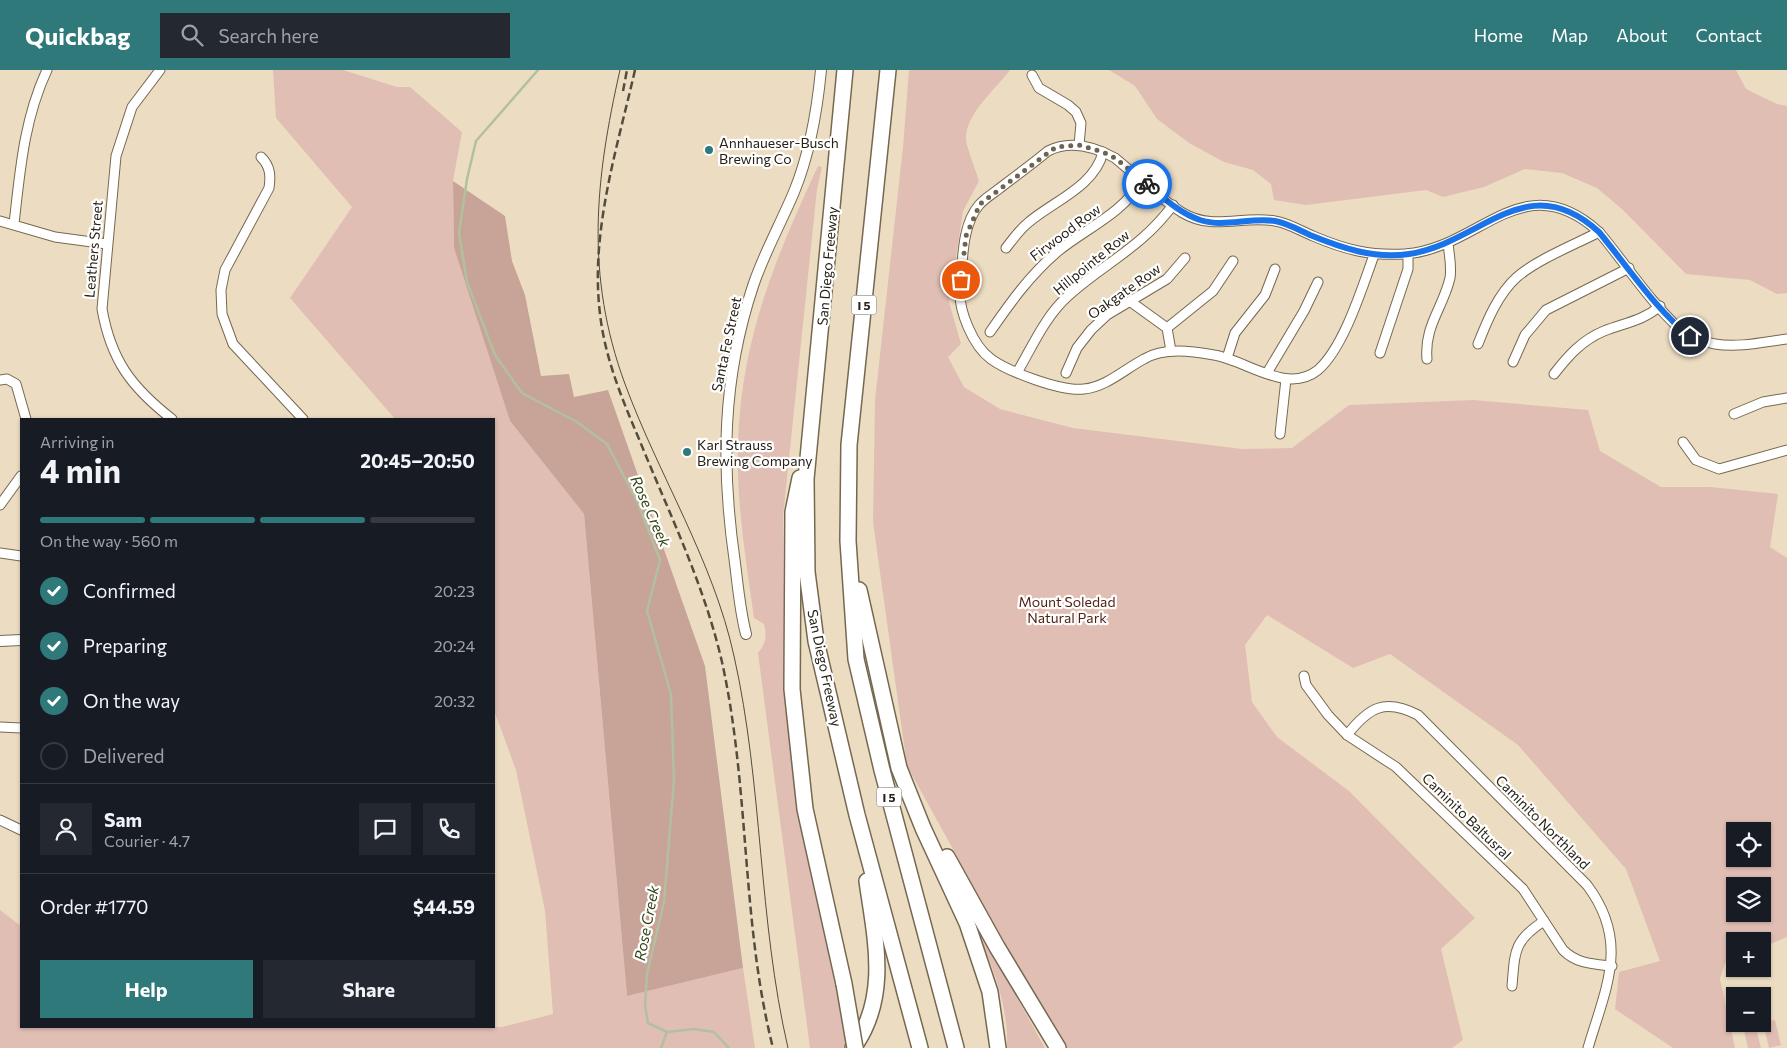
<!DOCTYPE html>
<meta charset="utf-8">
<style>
:root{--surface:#171b24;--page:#242831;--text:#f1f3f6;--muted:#9ea1a6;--line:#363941;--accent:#30797a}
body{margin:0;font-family:Commissioner,sans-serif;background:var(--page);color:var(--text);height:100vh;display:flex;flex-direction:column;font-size:19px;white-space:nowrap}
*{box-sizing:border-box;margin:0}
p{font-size:16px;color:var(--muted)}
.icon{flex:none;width:28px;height:28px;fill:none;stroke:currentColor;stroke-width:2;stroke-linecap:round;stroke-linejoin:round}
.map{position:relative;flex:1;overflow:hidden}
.details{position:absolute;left:20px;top:348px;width:475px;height:610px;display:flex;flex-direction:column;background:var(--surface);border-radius:0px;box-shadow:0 1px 4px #0004}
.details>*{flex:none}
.controls{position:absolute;left:1726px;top:752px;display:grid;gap:10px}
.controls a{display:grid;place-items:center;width:45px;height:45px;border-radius:0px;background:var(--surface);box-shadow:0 1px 4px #0004;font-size:25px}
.pin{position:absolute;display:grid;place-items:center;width:42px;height:42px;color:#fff;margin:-21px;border:2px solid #fff;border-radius:50%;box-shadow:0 1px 5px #0007}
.courier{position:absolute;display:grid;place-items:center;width:50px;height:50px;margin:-25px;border:4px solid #1a73e8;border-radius:50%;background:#fff;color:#222;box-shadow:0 1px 6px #0007}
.headline em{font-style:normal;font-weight:700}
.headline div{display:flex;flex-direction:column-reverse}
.headline{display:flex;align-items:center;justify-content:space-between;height:85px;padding:0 20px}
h1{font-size:32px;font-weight:700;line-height:38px}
.bar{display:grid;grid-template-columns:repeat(4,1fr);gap:8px 5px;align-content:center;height:60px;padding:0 20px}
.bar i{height:6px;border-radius:4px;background:var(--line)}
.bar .selected{background:var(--accent)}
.bar p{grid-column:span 4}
.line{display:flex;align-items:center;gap:12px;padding:0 20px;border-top:1px solid var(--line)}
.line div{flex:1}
.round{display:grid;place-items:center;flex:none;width:52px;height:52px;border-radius:0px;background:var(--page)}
ol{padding:0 20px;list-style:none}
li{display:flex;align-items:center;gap:15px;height:55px}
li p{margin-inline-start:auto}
li .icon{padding:5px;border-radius:50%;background:var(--accent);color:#fff;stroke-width:4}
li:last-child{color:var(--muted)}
li i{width:28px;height:28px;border:2px solid var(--line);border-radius:50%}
.button{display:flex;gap:10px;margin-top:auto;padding:10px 20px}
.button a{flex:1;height:58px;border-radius:0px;background:var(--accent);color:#fff;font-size:20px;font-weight:700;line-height:58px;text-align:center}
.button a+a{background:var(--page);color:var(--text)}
header{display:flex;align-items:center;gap:30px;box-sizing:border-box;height:70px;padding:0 25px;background:var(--accent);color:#fff}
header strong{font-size:24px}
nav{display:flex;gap:28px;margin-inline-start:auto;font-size:18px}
.search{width:350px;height:45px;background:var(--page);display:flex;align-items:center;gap:12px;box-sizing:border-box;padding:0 18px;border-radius:0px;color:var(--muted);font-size:19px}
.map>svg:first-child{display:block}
.green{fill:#e1beb4;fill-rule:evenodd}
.forest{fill:#c8a398}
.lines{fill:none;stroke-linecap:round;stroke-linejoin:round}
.stream{stroke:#b1c09f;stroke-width:2.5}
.minor-casing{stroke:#766850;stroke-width:11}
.tertiary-casing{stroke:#766850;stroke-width:12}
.motorway-casing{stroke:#766850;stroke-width:18}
.minor{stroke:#fff;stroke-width:9}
.tertiary{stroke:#fff;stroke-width:10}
.motorway{stroke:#fff;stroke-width:15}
.tram{stroke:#544c3e;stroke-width:1}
.rail{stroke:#544c3e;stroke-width:2.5;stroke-dasharray:8 4;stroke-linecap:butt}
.motorway-bridge-casing{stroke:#766850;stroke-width:18;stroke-linecap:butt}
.motorway-bridge{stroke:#fff;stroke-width:15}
.done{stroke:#6c6353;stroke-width:5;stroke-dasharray:0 9}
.route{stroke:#1a73e8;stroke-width:6}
.poi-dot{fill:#30797a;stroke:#fff;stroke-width:2}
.labels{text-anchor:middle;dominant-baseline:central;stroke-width:4.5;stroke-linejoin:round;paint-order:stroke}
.shield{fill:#fff;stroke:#68645d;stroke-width:1}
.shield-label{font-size:12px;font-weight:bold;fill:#272117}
.poi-label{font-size:14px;fill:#272117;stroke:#fff;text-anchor:start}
.street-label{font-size:14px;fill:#272117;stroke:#fff}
.park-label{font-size:14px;fill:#532114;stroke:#fff}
.water-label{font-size:15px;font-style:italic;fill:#324513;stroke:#fff}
</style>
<header>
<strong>Quickbag</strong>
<div class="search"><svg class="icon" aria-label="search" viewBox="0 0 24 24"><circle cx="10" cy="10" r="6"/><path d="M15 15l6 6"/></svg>Search here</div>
<nav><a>Home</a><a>Map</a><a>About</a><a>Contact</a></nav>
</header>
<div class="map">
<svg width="1787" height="978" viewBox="0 0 1787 978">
<rect width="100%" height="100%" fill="#ecddc2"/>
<!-- green -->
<g class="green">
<path d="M 273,0 L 343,0 L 397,17 L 410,17 L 462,62 L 453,111 L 454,178 L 489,286 L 510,351 L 584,444 L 627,926 L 743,898 L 755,978 L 0,978 L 0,840 L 21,856 L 21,956 L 502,957 L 553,944 L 545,841 L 516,700 L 494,640 L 494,349 L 395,349 L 290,228 L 352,137 L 276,48 Z"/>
<path d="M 909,0 L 1010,0 C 996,19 965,44 966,69 C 967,79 976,100 979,111 L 963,141 L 949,232 L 961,274 L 948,287 L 964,317 L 1000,339 L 1073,358 L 1242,379 L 1292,378 L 1349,335 L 1473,330 L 1588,340 L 1600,381 L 1661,417 L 1711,417 L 1778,424 L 1770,477 L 1787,488 L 1787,867 L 1763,877 L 1762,871 L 1735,871 L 1735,889 L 1725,893 L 1720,909 L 1735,978 L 1673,978 L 1615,939 L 1619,902 L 1660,891 L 1626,799 L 1518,675 L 1390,584 L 1353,598 L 1267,545 L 1245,575 L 1252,632 L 1277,667 L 1349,721 L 1475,848 L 1441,879 L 1463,970 L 1452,978 L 1063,978 L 907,696 L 873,452 L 875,330 L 903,77 ZM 1735,761 L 1762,761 L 1762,789 L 1735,789 ZM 1735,816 L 1762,816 L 1762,844 L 1735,844 Z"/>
<path d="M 1109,0 L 1736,0 L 1746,19 L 1777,34 L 1787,36 L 1787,223 L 1777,224 L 1750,210 L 1686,204 L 1623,140 L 1597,118 L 1562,103 L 1525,99 L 1484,117 L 1443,127 L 1426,120 L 1306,135 L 1274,130 L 1271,114 L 1253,100 L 1224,92 L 1189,73 L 1157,49 L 1135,16 Z"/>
<path d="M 818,96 L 822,97 L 817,119 L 783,447 L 784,621 L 846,975 L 843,978 L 810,978 L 758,583 C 766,573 767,566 764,554 L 754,548 C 746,491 736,432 738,374 C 741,269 775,189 818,96 Z"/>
<path d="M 966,836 L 1045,978 L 1007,978 C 1009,927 986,882 966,836 Z"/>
<path d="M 1775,950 L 1781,975 L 1769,978 L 1763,952 Z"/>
<path d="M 1755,954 L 1761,978 L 1748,978 L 1743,956 Z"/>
</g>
<!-- forest -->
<path class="forest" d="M 453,111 L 505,146 L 512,191 L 525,225 L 541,306 L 569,304 L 574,327 L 608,320 L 705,596 L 743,898 L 627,926 L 584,444 L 510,351 L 454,178 Z"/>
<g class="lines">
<!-- stream -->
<g class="stream">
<path d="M 538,0 L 476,71 L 467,109 L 459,163 L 467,212 L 495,285 L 522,323 L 577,352 L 607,374 L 637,431 L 660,490 L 647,541 L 671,624 L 674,710 L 664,832 L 647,904 L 645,935 L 648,953 L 667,962 L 694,959 L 714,962 L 729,978"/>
<path d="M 661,978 L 667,962"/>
</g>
<!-- minor casing -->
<g class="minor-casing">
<g id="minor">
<path d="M 160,0 L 132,37 L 116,86 L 102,239 C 111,290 131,317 172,349"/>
<path d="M 1032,5 L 1039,18 L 1068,35 L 1076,42 L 1081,53 L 1079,75"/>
<path d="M 261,87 C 270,96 271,105 269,118 L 225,200 L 221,220 L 222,244 L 233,274 L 303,349"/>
<path d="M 0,151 L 55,167 L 107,174"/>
<path d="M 14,154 C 20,101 24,49 47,0"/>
<path d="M 1006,178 C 1013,169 1020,159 1029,152 C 1054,131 1095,116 1103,82"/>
<path d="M 1374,185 C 1362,218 1344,277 1318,300 C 1287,325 1246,290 1214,285 C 1192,281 1164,277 1144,289 C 1125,299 1106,317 1084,319 C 1062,322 1009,302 991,289 C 973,276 958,240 960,218 C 963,193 961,156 979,135 C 985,128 994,123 1000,118 C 1016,106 1032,94 1048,81 C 1070,70 1095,77 1115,88 C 1137,106 1159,128 1183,143 C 1213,161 1243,145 1275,151 C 1288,153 1301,161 1313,166 C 1346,180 1370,186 1405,184 C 1480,179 1522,93 1599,162 C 1625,193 1650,232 1680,259 C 1689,267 1703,272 1715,274 C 1738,278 1764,272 1787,269"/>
<path d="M 1131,232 L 1167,258 L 1171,281"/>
<path d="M 1167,258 L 1213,221 L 1233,191"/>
<path d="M 990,262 C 1010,233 1030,205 1057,182 C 1086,158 1123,144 1142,110"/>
<path d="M 1478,274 C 1487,251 1498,224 1517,207 C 1538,189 1574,175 1599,162"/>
<path d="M 1380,283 L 1408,199 L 1408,184"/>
<path d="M 1227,288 L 1235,263 L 1265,225 L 1275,199"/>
<path d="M 1427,289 C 1424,256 1443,238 1450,208 C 1452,196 1449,185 1448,173"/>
<path d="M 1513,292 L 1525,265 L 1546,240 L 1629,198"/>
<path d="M 1018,301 C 1033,275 1046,245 1069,225 C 1106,192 1141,178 1173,135"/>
<path d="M 1066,303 L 1077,278 L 1091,260 L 1107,245 L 1167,209 L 1185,188"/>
<path d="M 1267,303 L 1304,241 L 1318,212"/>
<path d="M 1554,304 C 1568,286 1582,270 1604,261 C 1624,253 1643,251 1660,236"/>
<path d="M 0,310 L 7,309 L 16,314 L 26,349"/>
<path d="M 1734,344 L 1763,332 L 1787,328"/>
<path d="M 1280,364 L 1286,309"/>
<path d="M 1683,372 L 1696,390 L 1719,399 L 1787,380"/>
<path d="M 0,435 L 21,406"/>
<path d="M 0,483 L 21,486"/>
<path d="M 1304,606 L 1306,615 L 1328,645 L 1347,665 L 1396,697 L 1523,819 L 1563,880 C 1577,894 1593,894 1612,896"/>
<path d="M 0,657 L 21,658"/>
<path d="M 1347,665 C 1369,637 1385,628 1418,645 L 1587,815 C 1630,872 1606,917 1588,978"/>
<path d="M 0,750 L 21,760"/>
<path d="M 1512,916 C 1515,882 1513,871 1544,851"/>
</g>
</g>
<!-- tertiary casing -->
<g class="tertiary-casing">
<g id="tertiary">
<path d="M 746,564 C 740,541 738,517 735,493 C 721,397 722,309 753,216 C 764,183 781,153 794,122 C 810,83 817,42 821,0"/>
<path d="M 0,571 L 21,570"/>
</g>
</g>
<!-- motorway casing -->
<g class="motorway-casing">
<g id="motorway">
<path d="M 845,0 L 806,409 L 807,502 L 816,571 L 857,745 L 920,978"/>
<path d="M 888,0 L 849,375 L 848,471 L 856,589 L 882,700 L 956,978"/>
<path d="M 800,408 L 793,442 L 792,619 L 805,739 L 844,914"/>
<path d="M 859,520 L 899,698 L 923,758 L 967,853 L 990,922 L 998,978"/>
<path d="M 947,787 L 997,877 L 1058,978"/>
<path d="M 853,978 C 890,927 875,868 867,811"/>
</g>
</g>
<!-- minor -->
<use href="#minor" class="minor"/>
<!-- tertiary -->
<use href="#tertiary" class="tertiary"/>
<!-- motorway -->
<use href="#motorway" class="motorway"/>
<!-- tram -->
<path class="tram" d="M 620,0 C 595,110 585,205 625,314 C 659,406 713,490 734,586 C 763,715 758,849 788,978"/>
<!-- rail -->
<g class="rail">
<path d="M 635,0 C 617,79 590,162 600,244 C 605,288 622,329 639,369 C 669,443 704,514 722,592 C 750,719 741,852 773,978"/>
<path d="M 623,21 L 627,0"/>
</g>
<!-- motorway-bridge casing -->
<g class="motorway-bridge-casing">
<path id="motorway-bridge" d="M 844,914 L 855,978"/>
</g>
<!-- motorway-bridge -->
<use href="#motorway-bridge" class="motorway-bridge"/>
</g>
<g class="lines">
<!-- done -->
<path class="done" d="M 961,210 L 966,166 L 980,134 L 1056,77 L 1079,75 L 1103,82 L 1115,88 L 1147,114"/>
<!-- route -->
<path class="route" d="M 1147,114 C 1164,128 1179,143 1200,150 C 1224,158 1250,147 1275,151 C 1287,153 1299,160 1310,165 C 1342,178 1373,189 1409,184 C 1482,173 1526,96 1599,162 C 1624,192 1660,245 1690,266"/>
</g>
<!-- markers -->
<g class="poi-dot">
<circle cx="709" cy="80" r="5"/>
<circle cx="687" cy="382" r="5"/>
</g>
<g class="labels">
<!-- shield labels -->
<g class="shield">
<rect x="851.5" y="225.5" width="25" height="19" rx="4"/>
<rect x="876.5" y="717.5" width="25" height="19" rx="4"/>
</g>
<g class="shield-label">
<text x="864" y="235">I 5</text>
<text x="889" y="727">I 5</text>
</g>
<!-- poi labels -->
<g class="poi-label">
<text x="719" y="72">Annhaueser-Busch<tspan x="719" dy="16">Brewing Co</tspan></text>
<text x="697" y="374">Karl Strauss<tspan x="697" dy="16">Brewing Company</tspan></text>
</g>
<!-- street labels -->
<g class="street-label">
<text transform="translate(1065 162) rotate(-37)">Firwood Row</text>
<text transform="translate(93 179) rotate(-85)">Leathers Street</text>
<text transform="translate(1091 192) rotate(-39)">Hillpointe Row</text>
<text transform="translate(827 196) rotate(-85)">San Diego Freeway</text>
<text transform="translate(1124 221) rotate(-35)">Oakgate Row</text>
<text transform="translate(726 274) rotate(-78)">Santa Fe Street</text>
<text transform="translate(825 598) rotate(78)">San Diego Freeway</text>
<text transform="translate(1467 746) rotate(44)">Caminito Baltusral</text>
<text transform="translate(1543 752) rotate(45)">Caminito Northland</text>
</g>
<!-- park labels -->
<g class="park-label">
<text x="1067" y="531">Mount Soledad<tspan x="1067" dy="16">Natural Park</tspan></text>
</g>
<!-- water labels -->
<g class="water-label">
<text transform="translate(651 441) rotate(66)">Rose Creek</text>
<text transform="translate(646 853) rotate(-79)">Rose Creek</text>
</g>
</g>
</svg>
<div class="controls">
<a><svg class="icon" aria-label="locate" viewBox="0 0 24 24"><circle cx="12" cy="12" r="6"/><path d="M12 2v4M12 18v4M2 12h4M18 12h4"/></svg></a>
<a><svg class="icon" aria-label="layers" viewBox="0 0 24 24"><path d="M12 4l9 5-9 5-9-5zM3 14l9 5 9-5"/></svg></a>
<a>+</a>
<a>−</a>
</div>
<div class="pin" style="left:961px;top:210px;background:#ea580c"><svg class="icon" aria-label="bag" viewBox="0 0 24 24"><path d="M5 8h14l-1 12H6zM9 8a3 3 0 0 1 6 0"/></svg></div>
<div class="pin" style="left:1690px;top:266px;background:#1f2937"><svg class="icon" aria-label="home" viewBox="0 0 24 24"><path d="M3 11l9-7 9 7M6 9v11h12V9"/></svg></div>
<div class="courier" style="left:1147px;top:114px"><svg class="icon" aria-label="bike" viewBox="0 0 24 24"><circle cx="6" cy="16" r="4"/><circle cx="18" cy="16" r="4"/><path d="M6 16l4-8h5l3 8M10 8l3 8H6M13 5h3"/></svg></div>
<section class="details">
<div class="headline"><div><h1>4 min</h1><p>Arriving in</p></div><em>20:45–20:50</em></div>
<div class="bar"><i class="selected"></i><i class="selected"></i><i class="selected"></i><i></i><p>On the way · 560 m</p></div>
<ol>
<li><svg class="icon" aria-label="check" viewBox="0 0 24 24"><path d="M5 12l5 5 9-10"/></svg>Confirmed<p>20:23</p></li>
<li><svg class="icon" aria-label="check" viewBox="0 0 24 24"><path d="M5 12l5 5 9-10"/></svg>Preparing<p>20:24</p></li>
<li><svg class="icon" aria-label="check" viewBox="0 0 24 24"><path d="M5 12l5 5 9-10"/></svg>On the way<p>20:32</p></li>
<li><i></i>Delivered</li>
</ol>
<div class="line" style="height:90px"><a class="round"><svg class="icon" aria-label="person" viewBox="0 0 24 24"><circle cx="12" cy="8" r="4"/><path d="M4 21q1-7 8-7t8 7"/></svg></a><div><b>Sam</b><p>Courier · 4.7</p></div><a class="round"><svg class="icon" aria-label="chat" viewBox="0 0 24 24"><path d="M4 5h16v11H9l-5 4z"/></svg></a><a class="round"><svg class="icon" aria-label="phone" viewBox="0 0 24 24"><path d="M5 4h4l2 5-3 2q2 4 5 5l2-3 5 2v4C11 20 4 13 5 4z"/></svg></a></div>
<div class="line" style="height:65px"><div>Order #1770</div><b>$44.59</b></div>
<div class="button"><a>Help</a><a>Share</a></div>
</section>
</div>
